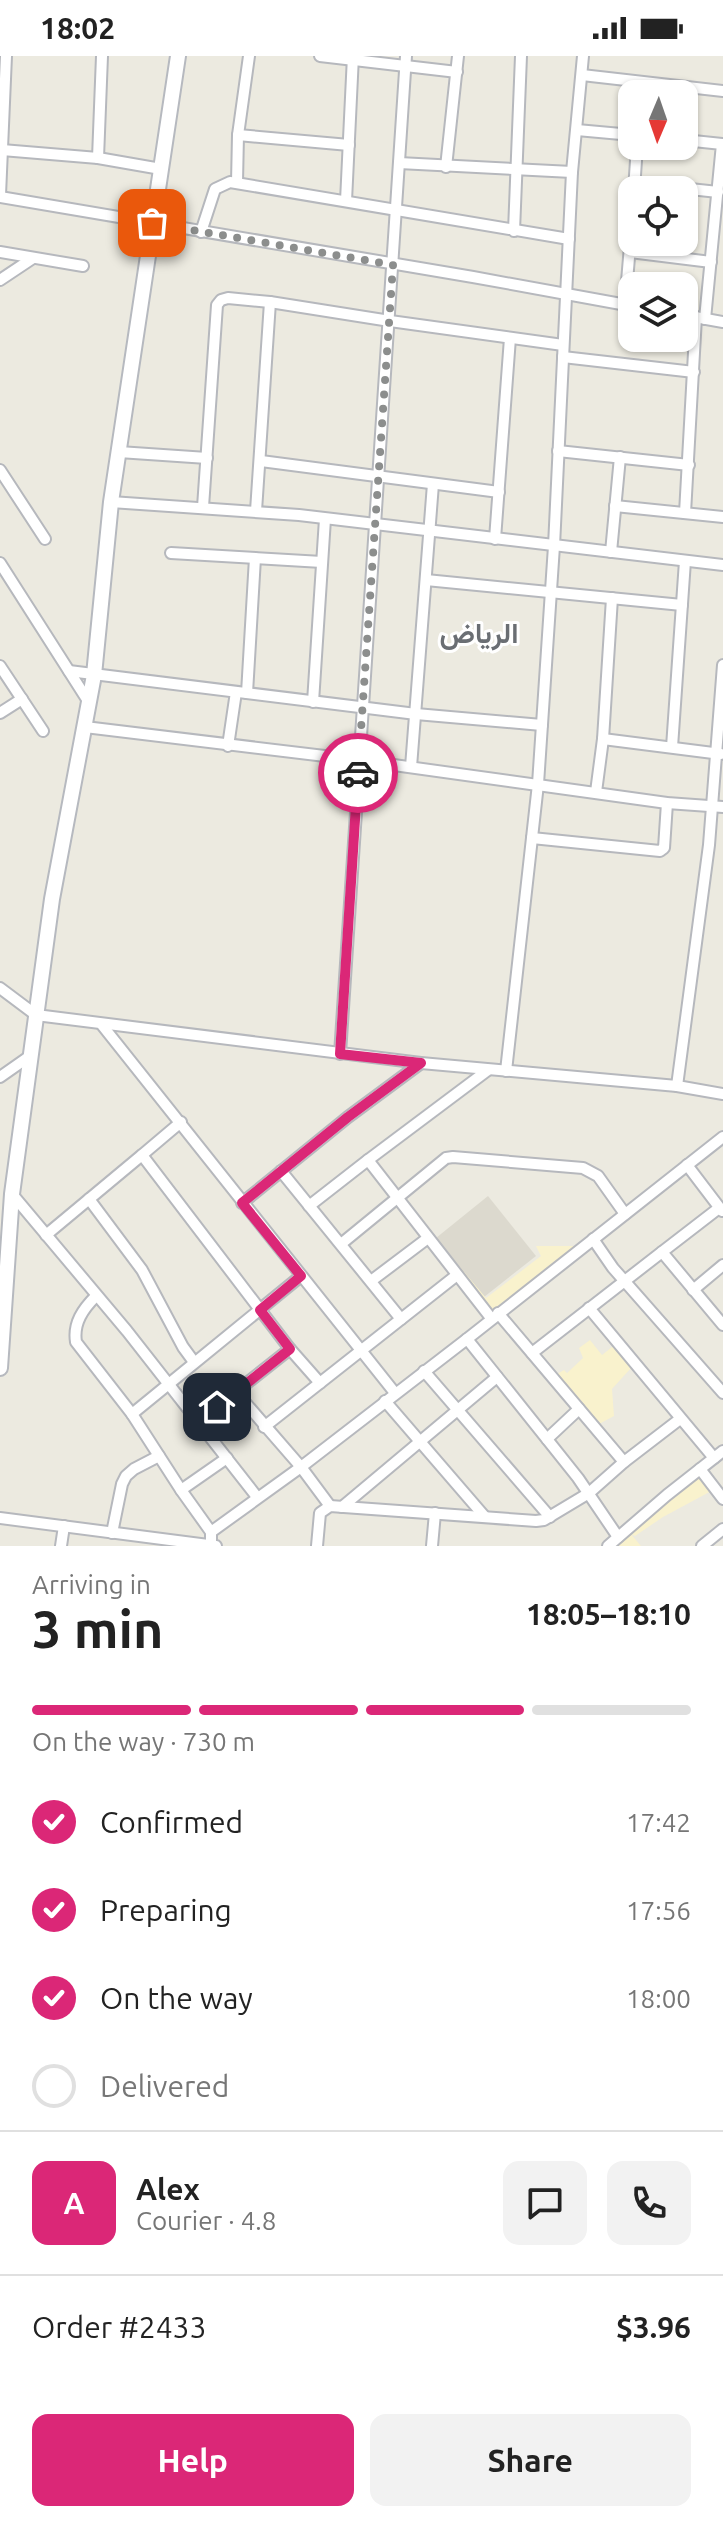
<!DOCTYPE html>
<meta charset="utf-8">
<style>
:root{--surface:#fff;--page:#f2f2f2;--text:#222;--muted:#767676;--line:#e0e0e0;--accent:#db2777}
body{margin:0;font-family:Ubuntu,Vazirmatn,sans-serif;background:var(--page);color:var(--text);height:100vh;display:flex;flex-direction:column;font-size:30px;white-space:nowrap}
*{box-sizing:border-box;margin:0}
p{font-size:26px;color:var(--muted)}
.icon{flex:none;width:44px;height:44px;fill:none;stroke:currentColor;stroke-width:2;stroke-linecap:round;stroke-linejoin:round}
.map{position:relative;height:1490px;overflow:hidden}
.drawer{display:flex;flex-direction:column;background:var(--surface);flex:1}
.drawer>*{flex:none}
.needle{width:52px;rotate:182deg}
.tools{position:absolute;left:618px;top:24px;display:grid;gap:16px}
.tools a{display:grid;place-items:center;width:80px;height:80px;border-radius:16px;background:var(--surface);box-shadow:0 2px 6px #0004;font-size:40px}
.pin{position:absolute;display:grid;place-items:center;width:68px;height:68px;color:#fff;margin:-34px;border-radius:16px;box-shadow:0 4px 12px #0006}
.courier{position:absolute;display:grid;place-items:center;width:80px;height:80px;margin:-40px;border:6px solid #db2777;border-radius:50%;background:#fff;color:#222;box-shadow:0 2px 10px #0007}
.headline em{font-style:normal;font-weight:700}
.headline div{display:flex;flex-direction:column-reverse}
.headline{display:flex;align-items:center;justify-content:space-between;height:136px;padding:0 32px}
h1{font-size:52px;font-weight:700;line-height:60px}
.bar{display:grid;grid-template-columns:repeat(4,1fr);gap:12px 8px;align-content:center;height:96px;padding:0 32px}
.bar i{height:10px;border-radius:6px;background:var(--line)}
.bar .selected{background:var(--accent)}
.bar p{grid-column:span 4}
.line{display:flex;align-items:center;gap:20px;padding:0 32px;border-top:2px solid var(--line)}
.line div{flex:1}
.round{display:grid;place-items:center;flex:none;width:84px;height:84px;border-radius:16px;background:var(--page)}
ol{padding:0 32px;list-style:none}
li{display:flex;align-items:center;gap:24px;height:88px}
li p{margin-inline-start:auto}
li .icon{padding:8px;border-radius:50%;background:var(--accent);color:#fff;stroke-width:4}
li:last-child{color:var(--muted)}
li i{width:44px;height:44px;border:4px solid var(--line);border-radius:50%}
.cta{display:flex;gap:16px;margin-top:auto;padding:16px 32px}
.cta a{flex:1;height:92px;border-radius:16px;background:var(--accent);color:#fff;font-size:32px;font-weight:700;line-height:92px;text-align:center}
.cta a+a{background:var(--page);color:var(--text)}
.status{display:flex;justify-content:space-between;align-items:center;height:56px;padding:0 40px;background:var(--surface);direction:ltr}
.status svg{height:22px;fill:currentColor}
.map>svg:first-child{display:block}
.education{fill:#dcd9ce}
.sand{fill:#f9f2cd}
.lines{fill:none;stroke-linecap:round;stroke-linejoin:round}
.street-casing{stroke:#b6b8bd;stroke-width:14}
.secondary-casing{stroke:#b6b9bf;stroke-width:18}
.street{stroke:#fff;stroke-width:10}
.secondary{stroke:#fff;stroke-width:14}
.done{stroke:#8c8e8d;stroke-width:8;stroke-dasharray:0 14.4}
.route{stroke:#db2777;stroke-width:10}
.labels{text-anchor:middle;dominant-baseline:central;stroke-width:6;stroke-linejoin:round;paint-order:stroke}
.district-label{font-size:28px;font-weight:bold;fill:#6a6e73;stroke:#fff}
</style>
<div class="status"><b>18:02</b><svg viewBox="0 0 49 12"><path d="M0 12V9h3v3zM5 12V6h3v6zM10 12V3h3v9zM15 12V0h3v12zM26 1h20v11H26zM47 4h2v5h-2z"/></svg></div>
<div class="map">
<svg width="723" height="1490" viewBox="0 0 723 1490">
<rect width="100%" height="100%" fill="#eceae0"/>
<!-- education -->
<path class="education" d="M 488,1140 L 536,1200 L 484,1241 L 436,1182 Z"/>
<!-- sand -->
<g class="sand">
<path d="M 439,1186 L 486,1242 L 541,1200 L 536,1190 L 583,1190 L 493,1261 L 432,1187 Z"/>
<path d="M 590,1284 L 602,1299 L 617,1287 L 632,1311 L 612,1333 L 614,1360 L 597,1369 L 552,1321 L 564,1314 L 567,1317 L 583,1302 L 579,1292 Z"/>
<path d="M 700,1418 L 715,1433 L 663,1461 L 635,1480 L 631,1478 L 641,1490 L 611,1490 Z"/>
</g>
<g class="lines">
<!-- street casing -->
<g class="street-casing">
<g id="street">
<path d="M 320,0 L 457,16"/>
<path d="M 582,19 L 723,35"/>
<path d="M 577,74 L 632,79"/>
<path d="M 238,79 L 349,89"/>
<path d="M 684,84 L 722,88 L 705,263"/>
<path d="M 2,94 L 98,102 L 161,113"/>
<path d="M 98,102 L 102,0"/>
<path d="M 399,107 L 572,116"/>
<path d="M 446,111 L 458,0"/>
<path d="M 237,126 L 238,79 L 249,0"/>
<path d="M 634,127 L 718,136"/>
<path d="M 634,134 L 637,90"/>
<path d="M 0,139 L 6,0"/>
<path d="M 0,141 L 473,221 L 632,250"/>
<path d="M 346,145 L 353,0"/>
<path d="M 514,175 L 521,0"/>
<path d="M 201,176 L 215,133 L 230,126 L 569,183"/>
<path d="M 0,196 L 83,210"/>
<path d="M 630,196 L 711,206"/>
<path d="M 0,224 L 33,202"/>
<path d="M 625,249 L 632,166"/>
<path d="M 684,259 L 723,266"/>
<path d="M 563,301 L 694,316"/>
<path d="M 558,395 L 689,409"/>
<path d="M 119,396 L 207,402"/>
<path d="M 261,405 L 499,436"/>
<path d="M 0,414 L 45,483"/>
<path d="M 111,446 L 299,459 L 723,509"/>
<path d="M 615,450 L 723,461"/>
<path d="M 203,451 L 217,249 L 221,244 L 228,242 L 270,246 L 390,265 L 563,289"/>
<path d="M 256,455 L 270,246"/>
<path d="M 685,457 L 696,261"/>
<path d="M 495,483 L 510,282"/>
<path d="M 611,496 L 620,401"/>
<path d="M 171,497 L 322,506"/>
<path d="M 0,507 L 90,648"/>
<path d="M 426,524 L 682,549"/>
<path d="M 0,610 L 43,675"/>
<path d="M 69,615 L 416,658 L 542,669"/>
<path d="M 247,637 L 255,502"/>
<path d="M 313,646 L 325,463"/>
<path d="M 0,657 L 22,643"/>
<path d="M 85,671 L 358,704 L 667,747 L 723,751"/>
<path d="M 603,683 L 721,698"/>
<path d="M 228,690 L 236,636"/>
<path d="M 672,691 L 685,505"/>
<path d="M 411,711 L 433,428"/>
<path d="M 596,736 L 603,683 L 612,542"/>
<path d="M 532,782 L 660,795 L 664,792 L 667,747"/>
<path d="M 0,932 L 36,959 L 421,1007 L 677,1030 L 723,1038"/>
<path d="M 102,969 L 395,1337"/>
<path d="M 340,998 L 406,0"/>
<path d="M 506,1015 L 538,728 L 554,490 L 572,116 L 583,0"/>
<path d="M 0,1021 L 30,1000"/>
<path d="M 677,1030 L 709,789 L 723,609"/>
<path d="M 181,1066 L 142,1099 L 290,1293 L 320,1327"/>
<path d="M 368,1104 L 488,1014"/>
<path d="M 687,1109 L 722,1155"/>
<path d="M 281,1115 L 401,1263"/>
<path d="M 12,1138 L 127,1275 L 257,1441"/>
<path d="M 89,1143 L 142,1214 L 183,1291 L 194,1306"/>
<path d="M 242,1147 L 348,1061 L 421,1007"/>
<path d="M 309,1150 L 368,1104 L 491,1262"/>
<path d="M 719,1152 L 662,1196 L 723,1269"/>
<path d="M 46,1179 L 142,1099"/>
<path d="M 593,1183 L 613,1212 L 723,1337"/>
<path d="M 341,1188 L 446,1102 L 453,1101 L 583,1112 L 598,1120 L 625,1158"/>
<path d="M 371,1225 L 428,1182"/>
<path d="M 693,1234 L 723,1209"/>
<path d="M 96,1240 C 83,1253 73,1267 76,1286 L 132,1358 L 181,1434 L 211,1476"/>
<path d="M 589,1252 L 714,1402"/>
<path d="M 498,1257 L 624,1406"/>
<path d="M 467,1283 L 578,1422 L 618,1481"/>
<path d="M 532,1297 L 662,1196"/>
<path d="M 424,1315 L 550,1461"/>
<path d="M 236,1336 L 301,1411 L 330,1450"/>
<path d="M 385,1345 L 485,1461"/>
<path d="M 132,1358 L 301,1220"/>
<path d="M 199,1365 L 290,1293"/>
<path d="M 264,1371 L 457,1219"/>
<path d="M 547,1383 L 579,1353"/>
<path d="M 700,1413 L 723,1443"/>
<path d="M 181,1434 L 227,1402"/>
<path d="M 342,1451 L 497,1321"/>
<path d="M 0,1462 L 216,1490"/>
<path d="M 112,1477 L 122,1428 L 126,1420 L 134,1413 L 159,1400"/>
<path d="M 211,1489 L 211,1476 L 301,1411 L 467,1283 L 723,1081"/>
<path d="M 61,1490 L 64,1470"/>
<path d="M 317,1490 L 320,1457 L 330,1450 L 536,1465 L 544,1464 L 589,1437 L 624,1406 L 680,1363"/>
<path d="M 432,1490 L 435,1457"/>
<path d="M 608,1490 L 667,1439 L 723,1395"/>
<path d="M 702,1490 L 723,1473"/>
</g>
</g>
<!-- secondary casing -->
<g class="secondary-casing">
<path id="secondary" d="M 0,1312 L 12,1138 L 52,843 L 94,619 L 111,446 L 178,0"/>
</g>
<!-- street -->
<use href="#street" class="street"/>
<!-- secondary -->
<use href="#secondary" class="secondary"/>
</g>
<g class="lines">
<!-- done -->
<path class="done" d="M 152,167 L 393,209 L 358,717"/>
<!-- route -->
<path class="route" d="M 217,1351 L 290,1293 L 260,1254 L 301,1220 L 242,1147 L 348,1061 L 421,1007 L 340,998 L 358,717"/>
</g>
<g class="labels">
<!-- district labels -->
<g class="district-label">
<text x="479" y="576">الرياض</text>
</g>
</g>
</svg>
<div class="tools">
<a><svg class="needle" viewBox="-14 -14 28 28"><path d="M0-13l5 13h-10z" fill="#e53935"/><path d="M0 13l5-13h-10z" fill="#767676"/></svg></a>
<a><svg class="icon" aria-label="locate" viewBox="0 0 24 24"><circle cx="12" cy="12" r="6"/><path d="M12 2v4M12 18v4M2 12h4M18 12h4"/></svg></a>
<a><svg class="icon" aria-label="layers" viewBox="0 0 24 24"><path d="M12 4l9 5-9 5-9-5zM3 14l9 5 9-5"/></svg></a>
</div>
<div class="pin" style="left:152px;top:167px;background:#ea580c"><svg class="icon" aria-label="bag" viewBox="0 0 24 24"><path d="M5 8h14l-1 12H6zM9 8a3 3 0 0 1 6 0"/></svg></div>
<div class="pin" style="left:217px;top:1351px;background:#1f2937"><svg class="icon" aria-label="home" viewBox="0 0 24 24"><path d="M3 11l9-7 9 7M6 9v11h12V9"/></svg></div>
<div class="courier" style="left:358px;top:717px"><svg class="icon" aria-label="car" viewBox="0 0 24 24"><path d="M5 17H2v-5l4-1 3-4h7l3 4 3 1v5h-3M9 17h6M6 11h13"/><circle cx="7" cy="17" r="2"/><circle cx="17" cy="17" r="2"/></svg></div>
</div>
<section class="drawer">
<div class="headline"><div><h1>3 min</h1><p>Arriving in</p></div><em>18:05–18:10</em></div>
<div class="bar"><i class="selected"></i><i class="selected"></i><i class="selected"></i><i></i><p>On the way · 730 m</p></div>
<ol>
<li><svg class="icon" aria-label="check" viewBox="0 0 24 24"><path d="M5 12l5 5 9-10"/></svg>Confirmed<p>17:42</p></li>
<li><svg class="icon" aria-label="check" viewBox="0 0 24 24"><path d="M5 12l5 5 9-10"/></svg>Preparing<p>17:56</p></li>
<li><svg class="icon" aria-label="check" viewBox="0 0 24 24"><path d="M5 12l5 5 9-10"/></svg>On the way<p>18:00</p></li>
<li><i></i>Delivered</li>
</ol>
<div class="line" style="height:144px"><b class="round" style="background:var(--accent);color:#fff">A</b><div><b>Alex</b><p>Courier · 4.8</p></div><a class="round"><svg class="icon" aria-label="chat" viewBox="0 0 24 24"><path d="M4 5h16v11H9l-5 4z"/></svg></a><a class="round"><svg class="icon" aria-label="phone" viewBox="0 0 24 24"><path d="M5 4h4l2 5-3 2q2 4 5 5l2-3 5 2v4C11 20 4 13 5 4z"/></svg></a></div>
<div class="line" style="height:104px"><div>Order #2433</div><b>$3.96</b></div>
<div class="cta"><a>Help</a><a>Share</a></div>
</section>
